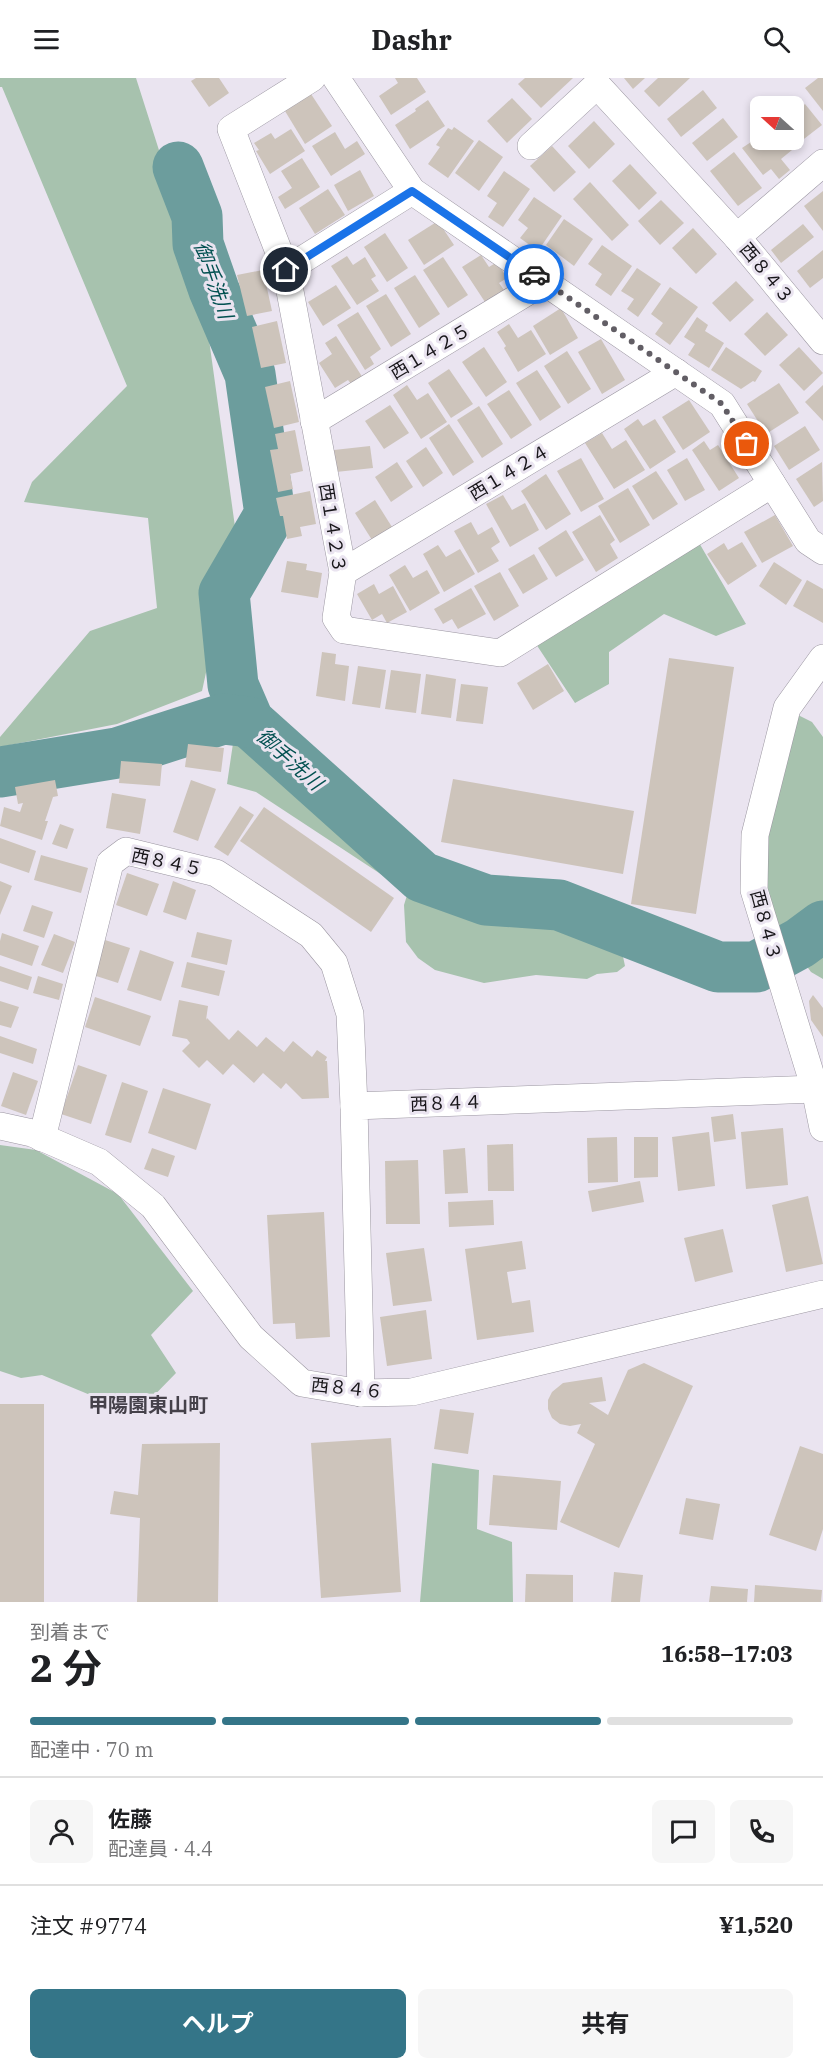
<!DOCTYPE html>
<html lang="ja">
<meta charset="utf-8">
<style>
:root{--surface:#fff;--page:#f6f6f6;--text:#202124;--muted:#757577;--line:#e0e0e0;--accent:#347588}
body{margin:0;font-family:"IBM Plex Serif","Noto Sans JP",serif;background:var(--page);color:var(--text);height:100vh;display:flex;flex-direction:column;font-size:22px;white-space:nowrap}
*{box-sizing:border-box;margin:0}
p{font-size:20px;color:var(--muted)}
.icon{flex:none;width:33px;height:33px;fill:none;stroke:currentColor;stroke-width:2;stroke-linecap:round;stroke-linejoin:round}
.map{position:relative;height:1524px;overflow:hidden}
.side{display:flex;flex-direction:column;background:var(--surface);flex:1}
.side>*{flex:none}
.needle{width:39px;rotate:291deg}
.controls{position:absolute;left:750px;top:18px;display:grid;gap:12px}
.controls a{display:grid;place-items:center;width:54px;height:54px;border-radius:9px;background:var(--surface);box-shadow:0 3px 9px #0003;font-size:30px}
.pin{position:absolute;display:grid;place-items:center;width:51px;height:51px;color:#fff;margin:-26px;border:3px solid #fff;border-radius:50%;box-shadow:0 2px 6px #0007}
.courier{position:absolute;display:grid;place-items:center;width:60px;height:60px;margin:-30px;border:4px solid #1a73e8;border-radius:50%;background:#fff;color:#222;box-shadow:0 2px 8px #0007}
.overview em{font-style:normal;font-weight:700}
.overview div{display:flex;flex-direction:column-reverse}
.overview{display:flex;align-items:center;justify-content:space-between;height:102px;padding:0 30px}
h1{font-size:39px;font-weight:700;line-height:45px}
.bar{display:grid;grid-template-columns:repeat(4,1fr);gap:9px 6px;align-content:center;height:72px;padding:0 30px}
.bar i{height:8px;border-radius:4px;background:var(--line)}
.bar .current{background:var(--accent)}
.bar p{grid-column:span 4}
.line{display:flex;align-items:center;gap:15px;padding:0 30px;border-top:2px solid var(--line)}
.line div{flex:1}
.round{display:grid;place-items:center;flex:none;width:63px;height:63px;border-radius:9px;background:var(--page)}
.button{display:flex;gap:12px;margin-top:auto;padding:12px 30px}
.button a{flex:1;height:69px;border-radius:9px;background:var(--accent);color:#fff;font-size:24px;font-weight:700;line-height:69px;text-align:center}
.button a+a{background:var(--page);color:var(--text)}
header{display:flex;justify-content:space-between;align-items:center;height:78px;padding:0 30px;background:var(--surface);font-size:27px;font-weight:700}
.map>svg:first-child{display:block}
.green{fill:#a7c2ae}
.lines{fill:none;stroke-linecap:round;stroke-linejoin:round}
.river{stroke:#6c9d9d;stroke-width:51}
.building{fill:#cdc4bb}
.minor-casing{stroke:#9b96a1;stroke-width:28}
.minor{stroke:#fff;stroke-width:27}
.done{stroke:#625e65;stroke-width:6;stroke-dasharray:0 10.8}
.route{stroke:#1a73e8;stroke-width:8}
.labels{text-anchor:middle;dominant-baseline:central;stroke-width:6;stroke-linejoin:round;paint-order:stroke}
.street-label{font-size:18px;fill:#18161a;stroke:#eae4f0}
.water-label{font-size:20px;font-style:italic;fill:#035151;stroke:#eae4f0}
.neighbourhood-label{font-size:20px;font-weight:bold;fill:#45414a;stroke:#eae4f0}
</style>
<header><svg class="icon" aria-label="menu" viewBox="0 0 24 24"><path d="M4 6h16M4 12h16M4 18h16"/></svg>Dashr<svg class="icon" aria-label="search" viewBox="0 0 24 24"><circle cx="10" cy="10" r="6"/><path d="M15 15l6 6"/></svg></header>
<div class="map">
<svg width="823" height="1524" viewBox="0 0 823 1524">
<rect width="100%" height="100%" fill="#eae4f0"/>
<!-- green -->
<g class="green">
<path d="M 0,0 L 136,0 L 201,204 L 236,456 L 202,613 L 117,646 L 0,669 L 0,659 L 90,553 L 157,530 L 148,440 L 24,424 L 32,404 L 127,308 L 2,9 L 0,9 Z"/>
<path d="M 698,463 L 746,546 L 716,558 L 664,536 L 609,574 L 609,606 L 575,625 L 536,566 Z"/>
<path d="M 794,635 L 812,644 L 823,659 L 823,901 L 811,894 L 782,854 L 766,815 L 763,787 L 786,651 Z"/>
<path d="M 235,652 L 263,664 L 436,822 L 498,840 L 579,848 L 621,869 L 625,888 L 617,894 L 597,896 L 587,901 L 536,897 L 484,905 L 435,892 L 418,880 L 406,864 L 404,827 L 408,814 L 256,714 L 227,706 Z"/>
<path d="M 0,1067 L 36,1072 L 118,1116 L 193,1213 L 151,1257 L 176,1295 L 136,1336 L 42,1297 L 21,1300 L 0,1293 Z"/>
<path d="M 432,1385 L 479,1392 L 477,1451 L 512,1464 L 513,1524 L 420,1524 Z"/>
</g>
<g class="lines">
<!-- river -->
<g class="river">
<path d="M 178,89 L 197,138 L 198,166 L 214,212 L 250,296 L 270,436 L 224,515 L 233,607 L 249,644 L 422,799 L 486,822 L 559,827 L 718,889 L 756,889 L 800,865 L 823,848"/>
<path d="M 0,694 L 117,675 L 223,641 L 249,644"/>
</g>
</g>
<!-- building -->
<g class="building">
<path d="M 196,0 L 219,0 L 229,15 L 209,29 L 191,3 Z"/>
<path d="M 395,0 L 417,0 L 426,14 L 391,37 L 379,18 L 398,5 Z"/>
<path d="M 525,0 L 573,0 L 541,30 L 518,6 Z"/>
<path d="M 624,0 L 645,0 L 633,11 Z"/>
<path d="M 658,0 L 690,0 L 659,29 L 644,13 Z"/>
<path d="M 818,0 L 823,0 L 823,33 L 805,10 Z"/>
<path d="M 703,12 L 717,30 L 681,59 L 667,41 Z"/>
<path d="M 311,16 L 332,48 L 305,66 L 285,33 Z"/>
<path d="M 512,20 L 532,41 L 507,65 L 487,43 Z"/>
<path d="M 428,22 L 445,48 L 410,71 L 395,47 L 416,33 L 415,31 Z"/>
<path d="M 805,26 L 822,47 L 800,64 L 794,55 L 794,36 Z"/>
<path d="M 723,40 L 738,59 L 707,83 L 692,65 Z"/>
<path d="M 594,43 L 615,66 L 589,91 L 568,68 Z"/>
<path d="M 454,49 L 474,63 L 448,100 L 428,86 L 440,69 L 436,67 L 448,50 L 452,52 Z"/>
<path d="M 291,51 L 305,73 L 270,96 L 256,73 L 259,72 L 254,65 L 271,55 L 275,61 Z"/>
<path d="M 335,54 L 345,71 L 357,63 L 365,76 L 331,98 L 312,68 Z"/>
<path d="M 479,62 L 503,79 L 479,113 L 455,95 Z"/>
<path d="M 754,62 L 760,70 L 771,62 L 784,62 L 792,72 L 781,81 L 790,92 L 779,101 L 771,91 L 763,97 L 742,70 Z"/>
<path d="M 552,68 L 576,94 L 554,114 L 530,88 Z"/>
<path d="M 734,74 L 762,110 L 738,128 L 710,93 Z"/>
<path d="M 302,80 L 320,109 L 285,131 L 278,119 L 292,110 L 281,93 Z"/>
<path d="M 630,86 L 657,115 L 639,132 L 612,103 Z"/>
<path d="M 360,92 L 374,118 L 348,133 L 334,107 Z"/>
<path d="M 504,93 L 530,111 L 503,149 L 488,139 L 497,125 L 487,118 Z"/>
<path d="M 590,104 L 629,147 L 612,163 L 573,121 Z"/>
<path d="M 328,111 L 345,137 L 315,156 L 299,130 Z"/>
<path d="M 823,113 L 823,153 L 804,128 Z"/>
<path d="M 534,119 L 562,138 L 538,173 L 520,160 L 528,150 L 518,142 Z"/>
<path d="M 661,122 L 684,145 L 660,167 L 638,143 Z"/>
<path d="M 564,141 L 593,161 L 574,188 L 546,167 Z"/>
<path d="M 438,143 L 454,167 L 424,187 L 408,162 Z"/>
<path d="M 803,146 L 814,159 L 781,185 L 771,172 Z"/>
<path d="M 693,150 L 717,176 L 696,196 L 672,170 Z"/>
<path d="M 385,155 L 408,190 L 387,204 L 364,169 Z"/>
<path d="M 602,167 L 632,188 L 611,218 L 595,207 L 602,196 L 588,186 Z"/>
<path d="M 823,172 L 823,200 L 810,210 L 797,193 Z"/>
<path d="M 481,177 L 489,189 L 497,184 L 507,200 L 499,205 L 504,212 L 485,224 L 462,189 Z"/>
<path d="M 347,178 L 353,187 L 365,179 L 376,198 L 371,201 L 379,213 L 357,227 L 331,188 Z"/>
<path d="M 443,179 L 468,217 L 448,230 L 423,192 Z"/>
<path d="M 637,190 L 661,206 L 638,239 L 627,231 L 634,221 L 621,213 Z"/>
<path d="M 263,192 L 272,233 L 247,238 L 237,197 Z"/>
<path d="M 415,197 L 440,236 L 419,250 L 394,210 Z"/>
<path d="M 736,203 L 754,222 L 730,244 L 712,225 Z"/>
<path d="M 336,207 L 351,230 L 323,248 L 308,224 Z"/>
<path d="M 670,209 L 698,229 L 670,267 L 655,256 L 663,245 L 651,236 Z"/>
<path d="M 386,216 L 411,256 L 391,269 L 366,228 Z"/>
<path d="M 561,230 L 578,260 L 550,277 L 533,248 Z"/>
<path d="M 358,234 L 381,271 L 370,279 L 374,286 L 365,292 L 337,247 Z"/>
<path d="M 767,234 L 788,257 L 765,278 L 744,256 Z"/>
<path d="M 697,239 L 708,247 L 705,253 L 724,265 L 709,290 L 688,277 L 695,266 L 684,259 Z"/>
<path d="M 277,243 L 286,285 L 261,290 L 252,249 Z"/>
<path d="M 509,246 L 518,260 L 531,252 L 546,276 L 518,294 L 504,270 L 506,268 L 497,254 Z"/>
<path d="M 336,258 L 363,300 L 352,307 L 348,302 L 335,310 L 319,285 L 332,276 L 325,265 Z"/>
<path d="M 601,261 L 625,302 L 602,316 L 578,274 Z"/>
<path d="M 484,269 L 507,304 L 486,319 L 462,284 Z"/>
<path d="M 726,269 L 762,293 L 755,304 L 753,303 L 741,311 L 711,292 Z"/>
<path d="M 799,269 L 823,295 L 804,313 L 779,287 Z"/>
<path d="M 567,273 L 591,311 L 568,326 L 544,288 Z"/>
<path d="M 449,291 L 473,326 L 451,340 L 428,305 Z"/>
<path d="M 537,292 L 561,329 L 540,343 L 516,305 Z"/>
<path d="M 290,303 L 299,344 L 274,350 L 265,309 Z"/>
<path d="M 779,305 L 799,335 L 766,356 L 747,326 Z"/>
<path d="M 407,307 L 417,322 L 428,315 L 447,344 L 421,361 L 393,317 Z"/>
<path d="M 823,307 L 823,343 L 805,324 Z"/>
<path d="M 509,312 L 532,347 L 511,361 L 487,326 Z"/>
<path d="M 689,322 L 710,354 L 683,372 L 662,339 Z"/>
<path d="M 390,327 L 409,355 L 384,371 L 365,343 Z"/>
<path d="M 479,328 L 503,366 L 482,380 L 457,342 Z"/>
<path d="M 638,341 L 643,348 L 655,341 L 676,374 L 650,391 L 624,351 Z"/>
<path d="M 449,346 L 474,384 L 453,398 L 429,360 Z"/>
<path d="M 805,348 L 820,372 L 789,392 L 774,368 Z"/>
<path d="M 295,352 L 303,393 L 290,396 L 293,411 L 278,414 L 270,372 L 278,371 L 275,356 Z"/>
<path d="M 602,355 L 612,371 L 626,362 L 645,392 L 614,411 L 585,365 Z"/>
<path d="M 704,363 L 710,372 L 718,367 L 739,400 L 719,413 L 692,372 Z"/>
<path d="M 370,368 L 373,390 L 336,394 L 334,372 Z"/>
<path d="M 426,369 L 443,395 L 423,409 L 406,383 Z"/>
<path d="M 581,380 L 604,421 L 581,434 L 557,393 Z"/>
<path d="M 687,380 L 705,412 L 685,423 L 667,392 Z"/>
<path d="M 397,384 L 413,409 L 391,424 L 375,399 Z"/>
<path d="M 822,384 L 823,423 L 814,429 L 796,401 Z"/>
<path d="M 656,393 L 678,426 L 653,442 L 632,408 Z"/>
<path d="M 546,396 L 571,436 L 546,452 L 521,413 Z"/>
<path d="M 628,410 L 650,447 L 620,465 L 598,428 Z"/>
<path d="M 310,413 L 316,446 L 300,449 L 302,458 L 287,461 L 283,438 L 280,438 L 276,420 Z"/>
<path d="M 503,417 L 512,432 L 525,425 L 539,452 L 510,469 L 486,426 Z"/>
<path d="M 375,422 L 392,449 L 372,462 L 355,435 Z"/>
<path d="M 600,437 L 615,462 L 610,466 L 618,480 L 596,494 L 572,454 Z"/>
<path d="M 775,437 L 793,468 L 762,485 L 744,454 Z"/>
<path d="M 471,444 L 478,457 L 492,449 L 500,464 L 491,470 L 499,483 L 478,495 L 454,453 Z"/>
<path d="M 566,452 L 584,482 L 556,499 L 538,470 Z"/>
<path d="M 742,464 L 757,488 L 728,507 L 707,476 L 724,465 L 728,472 Z"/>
<path d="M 438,467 L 446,479 L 460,471 L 475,496 L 444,514 L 423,476 Z"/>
<path d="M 534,476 L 548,501 L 523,516 L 508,491 Z"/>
<path d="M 287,483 L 307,486 L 306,492 L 322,495 L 318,520 L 281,514 Z"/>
<path d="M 774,484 L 802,502 L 786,527 L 759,508 Z"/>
<path d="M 405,487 L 413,500 L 427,492 L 440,515 L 410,533 L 389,497 Z"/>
<path d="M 500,494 L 519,528 L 494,543 L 474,508 Z"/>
<path d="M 807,502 L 823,511 L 823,545 L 793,528 Z"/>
<path d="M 374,506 L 379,516 L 393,508 L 407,534 L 387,545 L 382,536 L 372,542 L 357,516 Z"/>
<path d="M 471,510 L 486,536 L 458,551 L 452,541 L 443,546 L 434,531 Z"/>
<path d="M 322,574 L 336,576 L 335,586 L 349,588 L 345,623 L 316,618 Z"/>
<path d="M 669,580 L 734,589 L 696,836 L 631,826 Z"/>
<path d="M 548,586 L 564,613 L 533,632 L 517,605 Z"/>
<path d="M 358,588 L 386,592 L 380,630 L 352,626 Z"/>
<path d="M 391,592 L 421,596 L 416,635 L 385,631 Z"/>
<path d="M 426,596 L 456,601 L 451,640 L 421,636 Z"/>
<path d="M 461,606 L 488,609 L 483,646 L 456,643 Z"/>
<path d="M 188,666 L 224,670 L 221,694 L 185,689 Z"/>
<path d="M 121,683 L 162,686 L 160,708 L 119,705 Z"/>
<path d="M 453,701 L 634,733 L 623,796 L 441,764 Z"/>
<path d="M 55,702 L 58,718 L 53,719 L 45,743 L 48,743 L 42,762 L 0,748 L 4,729 L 20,734 L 23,725 L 18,726 L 15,709 Z"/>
<path d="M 191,702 L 216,711 L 198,763 L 173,754 Z"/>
<path d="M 112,715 L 146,721 L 140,756 L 106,750 Z"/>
<path d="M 240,728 L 254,737 L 228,778 L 214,769 Z"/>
<path d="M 264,729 L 394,820 L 371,854 L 240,763 Z"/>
<path d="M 60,746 L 74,751 L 67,771 L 52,766 Z"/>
<path d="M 0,760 L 36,773 L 29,795 L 0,785 Z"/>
<path d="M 41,777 L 88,790 L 81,815 L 34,802 Z"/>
<path d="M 127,795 L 159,806 L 147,838 L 116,827 Z"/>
<path d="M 0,803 L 12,808 L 0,837 Z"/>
<path d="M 173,803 L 196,812 L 186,842 L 163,834 Z"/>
<path d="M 32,827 L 53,834 L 44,860 L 23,853 Z"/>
<path d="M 197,854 L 232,862 L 227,887 L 191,879 Z"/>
<path d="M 2,855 L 39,868 L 32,888 L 0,877 L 0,863 Z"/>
<path d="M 54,856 L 75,864 L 63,895 L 41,887 Z"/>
<path d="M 105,862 L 130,870 L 118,905 L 93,897 Z"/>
<path d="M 140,872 L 174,884 L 161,923 L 127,912 Z"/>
<path d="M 187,884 L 225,893 L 219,918 L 181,909 Z"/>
<path d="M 0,888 L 32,899 L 28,912 L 0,903 Z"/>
<path d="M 38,898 L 63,906 L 59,922 L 33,915 Z"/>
<path d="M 813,917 L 823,930 L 823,959 L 811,942 L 809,923 Z"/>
<path d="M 95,919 L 151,938 L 140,968 L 85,949 Z"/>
<path d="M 179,922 L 208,928 L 206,942 L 207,940 L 229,962 L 238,952 L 257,969 L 266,959 L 284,974 L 293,963 L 312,979 L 317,972 L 327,979 L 325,983 L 327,983 L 329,1020 L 302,1021 L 286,1005 L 281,1011 L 263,995 L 254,1005 L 233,986 L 223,997 L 207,982 L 199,990 L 182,973 L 190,965 L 187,961 L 172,958 Z"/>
<path d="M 0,923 L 19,929 L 11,950 L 0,947 Z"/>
<path d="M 0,958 L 37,971 L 33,986 L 0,975 Z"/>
<path d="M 78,987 L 107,997 L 91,1046 L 61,1036 Z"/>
<path d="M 13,994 L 38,1003 L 26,1037 L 1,1028 Z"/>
<path d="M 122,1004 L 148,1013 L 131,1065 L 105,1057 Z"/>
<path d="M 163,1010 L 211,1026 L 196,1072 L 148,1055 Z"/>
<path d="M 733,1036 L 736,1061 L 714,1064 L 711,1039 Z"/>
<path d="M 783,1050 L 788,1107 L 746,1111 L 741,1054 Z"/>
<path d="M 709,1054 L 715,1108 L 678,1113 L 672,1059 Z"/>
<path d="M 617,1059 L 618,1104 L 588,1105 L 587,1060 Z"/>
<path d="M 634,1059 L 658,1059 L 658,1099 L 634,1100 Z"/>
<path d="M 513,1066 L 514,1113 L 488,1113 L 487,1067 Z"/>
<path d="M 152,1070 L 175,1078 L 168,1099 L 144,1091 Z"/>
<path d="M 465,1070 L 468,1115 L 445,1116 L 443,1072 Z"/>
<path d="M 418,1082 L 420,1146 L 386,1146 L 385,1083 Z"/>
<path d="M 640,1103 L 644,1124 L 592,1134 L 588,1113 Z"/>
<path d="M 808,1118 L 823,1186 L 786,1194 L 772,1127 Z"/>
<path d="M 493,1122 L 494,1147 L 449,1149 L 448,1124 Z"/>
<path d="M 324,1134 L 330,1259 L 296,1261 L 295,1245 L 273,1246 L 267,1137 Z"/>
<path d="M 723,1151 L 733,1194 L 695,1204 L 684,1160 Z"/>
<path d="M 522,1163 L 526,1191 L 507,1194 L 512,1225 L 530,1222 L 534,1254 L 477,1262 L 465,1171 Z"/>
<path d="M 424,1170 L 432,1223 L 393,1228 L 386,1175 Z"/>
<path d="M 426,1232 L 432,1281 L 387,1288 L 380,1239 Z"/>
<path d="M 644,1285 L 693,1308 L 619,1470 L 560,1444 L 595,1366 L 577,1355 L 581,1346 L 570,1348 L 560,1346 L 552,1340 L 548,1331 L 548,1322 L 552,1314 L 563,1305 L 602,1299 L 606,1323 L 589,1325 L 608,1337 L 628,1292 Z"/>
<rect x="0" y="1326" width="44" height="198"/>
<path d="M 440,1331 L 474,1335 L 468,1376 L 434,1371 Z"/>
<path d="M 391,1360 L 401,1514 L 321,1520 L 311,1365 Z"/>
<path d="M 220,1365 L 218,1524 L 137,1524 L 140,1440 L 110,1436 L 114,1413 L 138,1417 L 142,1366 Z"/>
<path d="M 800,1368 L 823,1376 L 823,1451 L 816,1473 L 769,1457 Z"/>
<path d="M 493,1397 L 561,1403 L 557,1452 L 489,1447 Z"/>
<path d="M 686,1420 L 720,1426 L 713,1462 L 679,1456 Z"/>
<path d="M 614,1494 L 643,1497 L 640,1524 L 611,1524 Z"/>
<path d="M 526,1496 L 573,1497 L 573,1524 L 525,1524 Z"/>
<path d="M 755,1507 L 822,1512 L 821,1524 L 754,1524 Z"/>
<path d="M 711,1508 L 748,1511 L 747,1524 L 709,1524 Z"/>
</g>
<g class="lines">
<!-- minor casing -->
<g class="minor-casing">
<g id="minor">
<path d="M 312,0 L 231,51 L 286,192 L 343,494 L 336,540 L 344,552 L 500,575 L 772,406"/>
<path d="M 336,0 L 412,113 L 722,326 L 808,463 L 823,473"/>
<path d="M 531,68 L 597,7 L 737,159"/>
<path d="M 823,85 L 737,159 L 823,263"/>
<path d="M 286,192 L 412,113"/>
<path d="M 314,343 L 545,203"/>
<path d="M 343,494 L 676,294"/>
<path d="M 823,580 L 787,630 L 755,757 L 754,812 L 815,1011 L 823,1050"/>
<path d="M 0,1048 L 32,1055 L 99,1084 L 153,1128 L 251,1259 L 302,1305 L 361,1315 L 412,1314 L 823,1216"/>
<path d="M 42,1060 L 110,785 L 126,773 L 216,795 L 311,857 L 334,885 L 350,936 L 354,1028"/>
<path d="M 361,1315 L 354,1028 L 815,1011 L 823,1005"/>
</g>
</g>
<!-- minor -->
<use href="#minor" class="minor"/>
</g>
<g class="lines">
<!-- done -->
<path class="done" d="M 534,196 L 722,326 L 747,366"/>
<!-- route -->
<path class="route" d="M 286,192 L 412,113 L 534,196"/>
</g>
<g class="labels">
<!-- street labels -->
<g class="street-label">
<text transform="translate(767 195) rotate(50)">西８４３</text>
<text transform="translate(430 273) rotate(-31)">西１４２５</text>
<text transform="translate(509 394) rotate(-31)">西１４２４</text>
<text transform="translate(333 450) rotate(81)">西１４２３</text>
<text transform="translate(167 784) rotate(12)">西８４５</text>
<text transform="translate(766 847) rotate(75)">西８４３</text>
<text transform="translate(446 1025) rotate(-2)">西８４４</text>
<text transform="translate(347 1310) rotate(6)">西８４６</text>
</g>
<!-- water labels -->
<g class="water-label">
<text transform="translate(214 202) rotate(71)">御手洗川</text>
<text transform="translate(290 681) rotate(42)">御手洗川</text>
</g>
<!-- neighbourhood labels -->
<g class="neighbourhood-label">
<text x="148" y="1326">甲陽園東山町</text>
</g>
</g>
</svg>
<div class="controls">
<a><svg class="needle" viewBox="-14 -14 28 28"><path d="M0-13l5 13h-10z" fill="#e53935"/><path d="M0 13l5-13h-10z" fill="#757577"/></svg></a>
</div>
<div class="pin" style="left:747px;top:366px;background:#ea580c"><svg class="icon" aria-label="bag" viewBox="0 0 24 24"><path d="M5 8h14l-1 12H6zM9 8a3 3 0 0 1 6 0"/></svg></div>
<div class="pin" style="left:286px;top:192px;background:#1f2937"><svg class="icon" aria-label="home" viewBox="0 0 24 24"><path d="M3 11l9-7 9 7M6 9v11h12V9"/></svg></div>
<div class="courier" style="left:534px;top:196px"><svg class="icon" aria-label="car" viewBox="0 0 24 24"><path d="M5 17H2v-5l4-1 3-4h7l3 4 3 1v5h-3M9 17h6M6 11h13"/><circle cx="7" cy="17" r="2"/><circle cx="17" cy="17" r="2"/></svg></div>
</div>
<section class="side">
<div class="overview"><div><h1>2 分</h1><p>到着まで</p></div><em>16:58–17:03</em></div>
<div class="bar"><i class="current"></i><i class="current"></i><i class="current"></i><i></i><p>配達中 · 70 m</p></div>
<div class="line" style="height:108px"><a class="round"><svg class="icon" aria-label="person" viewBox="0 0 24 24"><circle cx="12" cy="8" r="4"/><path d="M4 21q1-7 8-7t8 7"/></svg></a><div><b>佐藤</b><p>配達員 · 4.4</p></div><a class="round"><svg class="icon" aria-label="chat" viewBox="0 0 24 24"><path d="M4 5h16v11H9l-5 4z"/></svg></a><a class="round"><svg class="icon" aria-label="phone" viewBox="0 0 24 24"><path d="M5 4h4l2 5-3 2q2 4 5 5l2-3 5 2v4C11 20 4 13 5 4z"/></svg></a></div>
<div class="line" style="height:78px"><div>注文 #9774</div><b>¥1,520</b></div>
<div class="button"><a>ヘルプ</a><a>共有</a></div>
</section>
